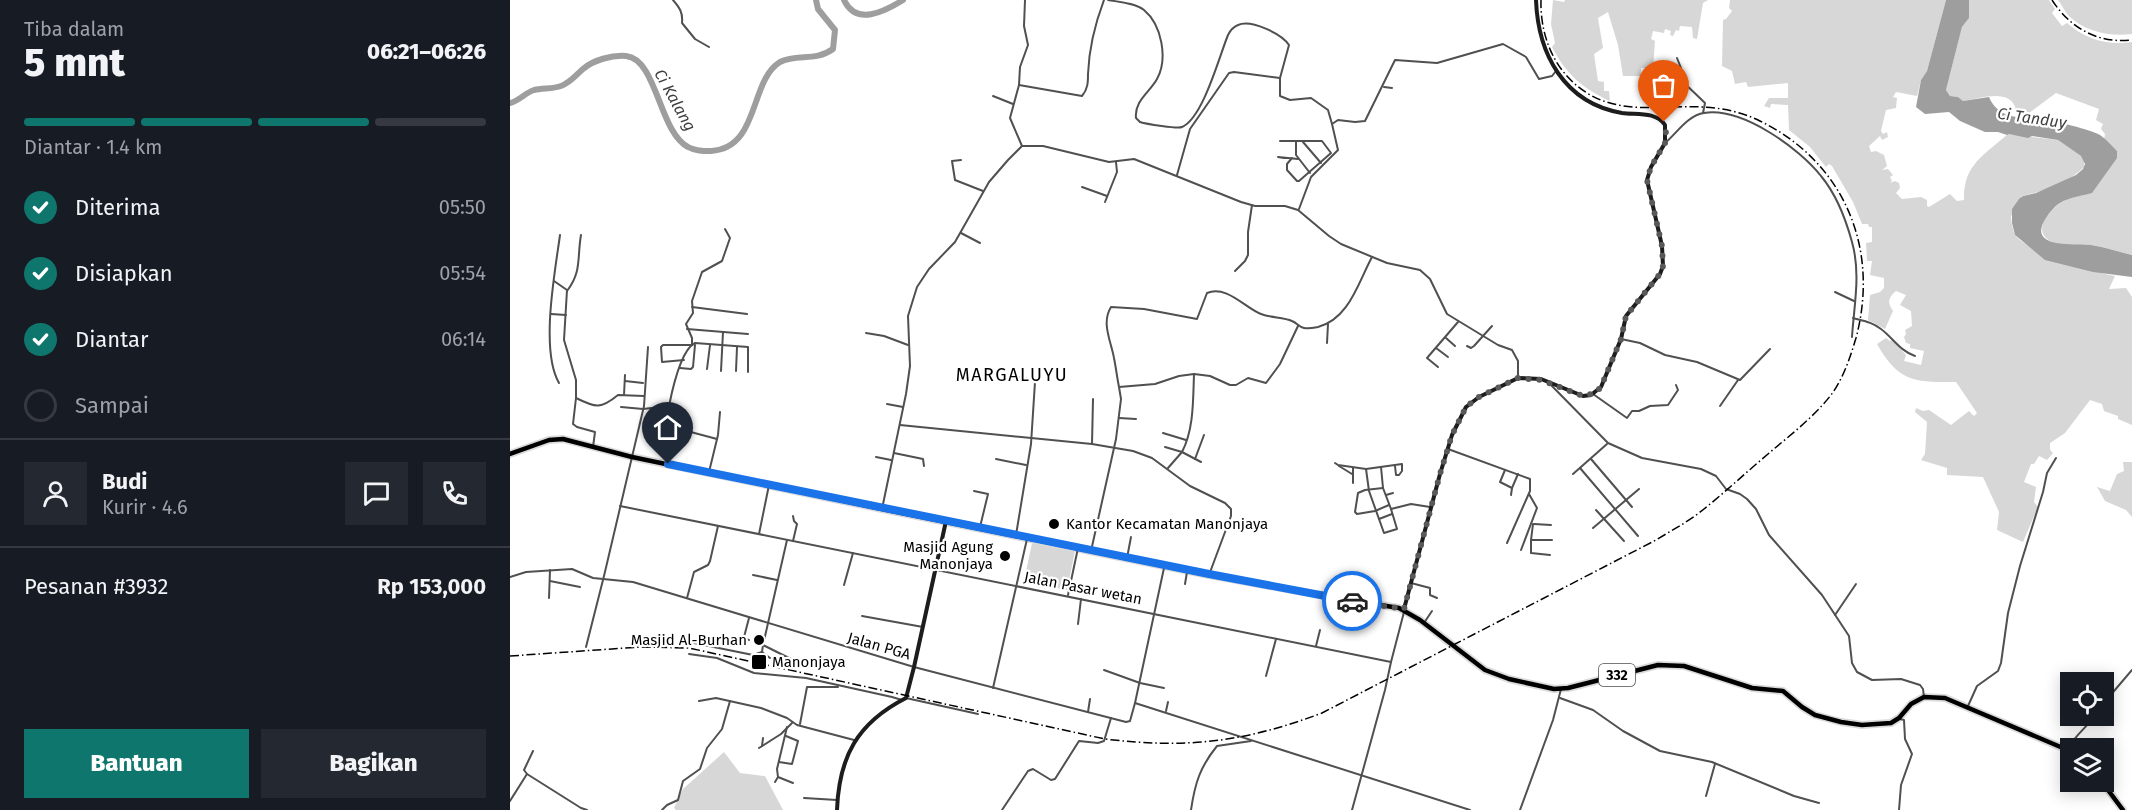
<!DOCTYPE html>
<html lang="id">
<meta charset="utf-8">
<style>
:root{--surface:#171b24;--page:#242831;--text:#f1f3f6;--muted:#9ea1a6;--line:#363941;--accent:#0f766e}
body{margin:0;font-family:"Fira Sans",sans-serif;background:var(--page);color:var(--text);height:100vh;display:flex;flex-direction:column;font-size:22px;white-space:nowrap}
*{box-sizing:border-box;margin:0}
p{font-size:20px;color:var(--muted)}
.icon{flex:none;width:33px;height:33px;fill:none;stroke:currentColor;stroke-width:2;stroke-linecap:round;stroke-linejoin:round}
.map{position:relative;flex:1;overflow:hidden}
.details{display:flex;flex-direction:column;background:var(--surface);width:510px}
.details>*{flex:none}
.fabs{position:absolute;left:1550px;top:672px;display:grid;gap:12px}
.fabs a{display:grid;place-items:center;width:54px;height:54px;border-radius:0px;background:var(--surface);box-shadow:0 3px 15px #0003;font-size:30px}
.pin{position:absolute;display:grid;place-items:center;width:51px;height:51px;color:#fff;margin:-62px -26px;border-radius:50% 50% 50% 0;rotate:-45deg;box-shadow:0 0 6px #0007}
.pin .icon{rotate:45deg}
.courier{position:absolute;display:grid;place-items:center;width:60px;height:60px;margin:-30px;border:4px solid #1a73e8;border-radius:50%;background:#fff;color:#222;box-shadow:0 2px 8px #0007}
.overview em{font-style:normal;font-weight:800}
.overview div{display:flex;flex-direction:column-reverse}
.overview{display:flex;align-items:center;justify-content:space-between;height:102px;padding:0 24px}
h1{font-size:39px;font-weight:800;line-height:45px}
.bar{display:grid;grid-template-columns:repeat(4,1fr);gap:9px 6px;align-content:center;height:72px;padding:0 24px}
.bar i{height:8px;border-radius:4px;background:var(--line)}
.bar .on{background:var(--accent)}
.bar p{grid-column:span 4}
.line{display:flex;align-items:center;gap:15px;padding:0 24px;border-top:2px solid var(--line)}
.line div{flex:1}
.round{display:grid;place-items:center;flex:none;width:63px;height:63px;border-radius:0px;background:var(--page)}
ol{padding:0 24px;list-style:none}
li{display:flex;align-items:center;gap:18px;height:66px}
li p{margin-inline-start:auto}
li .icon{padding:6px;border-radius:50%;background:var(--accent);color:#fff;stroke-width:4}
li:last-child{color:var(--muted)}
li i{width:33px;height:33px;border:3px solid var(--line);border-radius:50%}
.primary-button{display:flex;gap:12px;margin-top:auto;padding:12px 24px}
.primary-button a{flex:1;height:69px;border-radius:0px;background:var(--accent);color:#fff;font-size:24px;font-weight:800;line-height:69px;text-align:center}
.primary-button a+a{background:var(--page);color:var(--text)}
main{display:flex;flex:1;min-height:0}
.map>svg:first-child{display:block}
.green{fill:#d7d7d7}
.water{fill:#9e9e9e}
.lines{fill:none;stroke-linecap:round;stroke-linejoin:round}
.river{stroke:#9e9e9e;stroke-width:6}
.primary-casing{stroke:#dbdbdb;stroke-width:8}
.street{stroke:#505050;stroke-width:2}
.secondary{stroke:#1d1d1d;stroke-width:4}
.primary{stroke:#000;stroke-width:4.5}
.rail{stroke:#000;stroke-width:1.5;stroke-dasharray:9 3 1.5 3;stroke-linecap:butt}
.done{stroke:#595959;stroke-width:6;stroke-dasharray:0 10.8}
.route{stroke:#1a73e8;stroke-width:8}
.poi-dot{fill:#000;stroke:#fff;stroke-width:2}
.labels{text-anchor:middle;dominant-baseline:central;stroke-width:4.5;stroke-linejoin:round;paint-order:stroke}
.shield{fill:#fff;stroke:#4c4c4c;stroke-width:1.5}
.shield-label{font-size:14px;font-weight:bold;fill:#000}
.poi-label{font-size:15px;fill:#000;stroke:#fff;text-anchor:start}
.street-label{font-size:15px;fill:#000;stroke:#fff}
.water-label{font-size:16px;font-style:italic;fill:#3f3f3f;stroke:#fff}
.quarter-label{font-size:18px;letter-spacing:1.5px;fill:#000;stroke:#fff}
</style>
<main>
<section class="details">
<div class="overview"><div><h1>5 mnt</h1><p>Tiba dalam</p></div><em>06:21–06:26</em></div>
<div class="bar"><i class="on"></i><i class="on"></i><i class="on"></i><i></i><p>Diantar · 1.4 km</p></div>
<ol>
<li><svg class="icon" aria-label="check" viewBox="0 0 24 24"><path d="M5 12l5 5 9-10"/></svg>Diterima<p>05:50</p></li>
<li><svg class="icon" aria-label="check" viewBox="0 0 24 24"><path d="M5 12l5 5 9-10"/></svg>Disiapkan<p>05:54</p></li>
<li><svg class="icon" aria-label="check" viewBox="0 0 24 24"><path d="M5 12l5 5 9-10"/></svg>Diantar<p>06:14</p></li>
<li><i></i>Sampai</li>
</ol>
<div class="line" style="height:108px"><a class="round"><svg class="icon" aria-label="person" viewBox="0 0 24 24"><circle cx="12" cy="8" r="4"/><path d="M4 21q1-7 8-7t8 7"/></svg></a><div><b>Budi</b><p>Kurir · 4.6</p></div><a class="round"><svg class="icon" aria-label="chat" viewBox="0 0 24 24"><path d="M4 5h16v11H9l-5 4z"/></svg></a><a class="round"><svg class="icon" aria-label="phone" viewBox="0 0 24 24"><path d="M5 4h4l2 5-3 2q2 4 5 5l2-3 5 2v4C11 20 4 13 5 4z"/></svg></a></div>
<div class="line" style="height:78px"><div>Pesanan #3932</div><b>Rp 153,000</b></div>
<div class="primary-button"><a>Bantuan</a><a>Bagikan</a></div>
</section>
<div class="map">
<svg width="1622" height="810" viewBox="0 0 1622 810">
<rect width="100%" height="100%" fill="#fff"/>
<!-- green -->
<g class="green">
<path d="M 1043,0 L 1054,2 L 1055,0 L 1198,0 L 1193,3 L 1187,39 L 1183,38 L 1182,27 L 1170,26 L 1169,31 L 1166,30 L 1163,36 L 1160,35 L 1161,31 L 1155,29 L 1154,33 L 1143,31 L 1141,39 L 1145,41 L 1143,68 L 1131,68 L 1131,76 L 1113,76 L 1108,45 L 1098,12 L 1088,18 L 1093,48 L 1084,54 L 1088,81 L 1094,82 L 1094,91 L 1099,91 L 1100,101 C 1073,89 1056,74 1042,47 L 1045,43 L 1041,24 Z"/>
<path d="M 1220,0 L 1436,0 L 1417,71 L 1411,80 L 1407,96 L 1386,92 L 1383,97 L 1387,98 L 1386,108 L 1376,110 L 1371,131 L 1373,134 L 1377,132 L 1378,137 L 1372,140 L 1370,136 L 1359,146 L 1361,152 L 1366,151 L 1374,155 L 1377,166 L 1372,170 L 1378,169 L 1383,175 L 1380,177 L 1382,181 L 1380,183 L 1385,181 L 1389,183 L 1390,188 L 1386,193 L 1392,199 L 1411,197 L 1417,200 L 1417,206 L 1419,207 L 1440,194 L 1447,201 L 1454,200 C 1453,165 1474,155 1498,134 L 1548,140 L 1574,158 L 1574,167 C 1560,182 1532,192 1512,196 C 1509,202 1503,210 1501,217 C 1501,221 1503,231 1505,235 C 1519,253 1583,272 1605,276 L 1599,289 L 1616,288 L 1622,297 L 1622,425 L 1608,419 L 1608,416 L 1594,411 L 1592,404 L 1580,400 L 1555,433 L 1540,443 L 1540,450 L 1543,453 L 1537,460 L 1529,456 L 1524,464 L 1521,464 L 1514,482 L 1526,487 L 1524,502 L 1528,507 L 1513,542 L 1487,530 L 1489,512 L 1473,477 L 1437,475 L 1437,468 L 1411,460 L 1415,454 L 1417,422 L 1405,412 L 1406,408 L 1413,411 L 1419,410 L 1441,425 L 1459,411 L 1464,416 L 1467,413 L 1446,382 C 1405,382 1389,383 1367,344 L 1376,338 L 1380,341 L 1382,340 L 1396,355 L 1394,361 L 1411,365 L 1414,351 L 1400,348 L 1400,344 L 1396,343 L 1394,337 L 1396,334 L 1395,330 L 1402,326 L 1401,311 L 1390,305 L 1396,295 L 1386,291 C 1378,298 1377,302 1383,311 L 1375,329 L 1358,320 L 1360,295 L 1370,292 L 1374,288 L 1374,278 L 1360,275 L 1362,261 L 1357,261 L 1356,243 L 1362,242 L 1362,227 L 1359,227 L 1358,224 L 1352,224 L 1343,202 L 1322,166 L 1319,164 L 1316,167 L 1300,147 L 1279,130 L 1278,105 L 1261,104 L 1260,108 L 1254,106 L 1259,98 L 1278,98 L 1278,83 L 1238,87 L 1236,82 L 1225,84 L 1222,71 L 1212,66 L 1213,20 L 1216,19 L 1222,11 L 1219,8 Z"/>
<path d="M 1459,0 L 1539,0 L 1545,9 L 1542,13 L 1552,26 L 1557,23 C 1575,39 1598,46 1622,42 L 1622,255 C 1609,252 1595,247 1581,245 C 1573,244 1565,246 1558,246 C 1537,244 1523,233 1539,214 C 1550,201 1558,197 1575,195 L 1607,151 L 1594,140 L 1595,134 L 1591,129 L 1593,124 L 1586,120 L 1589,109 L 1546,93 L 1519,113 L 1506,110 C 1501,87 1470,99 1453,101 L 1448,97 L 1440,96 L 1436,90 L 1452,27 L 1459,18 Z"/>
<path d="M 1548,0 L 1622,0 L 1622,34 C 1601,37 1575,32 1559,16 C 1555,12 1552,5 1548,0 Z"/>
<path d="M 1613,462 L 1622,462 L 1622,517 L 1616,510 L 1595,501 L 1587,487 L 1600,491 L 1607,474 L 1614,471 Z"/>
<path d="M 522,543 L 565,551 L 557,590 L 514,581 Z"/>
<path d="M 214,752 L 230,773 L 255,776 L 273,810 L 166,810 L 164,808 L 173,789 Z"/>
</g>
<!-- water -->
<path class="water" d="M 1436,0 L 1459,0 L 1459,18 L 1452,27 L 1436,90 L 1440,96 L 1448,97 L 1453,101 L 1479,97 C 1489,121 1514,117 1536,120 C 1548,122 1579,129 1590,135 C 1596,139 1602,146 1607,151 L 1607,158 L 1582,193 C 1560,199 1550,197 1536,218 C 1515,250 1568,243 1581,245 C 1595,247 1609,252 1622,255 L 1622,277 L 1583,272 L 1535,260 L 1505,235 L 1502,223 L 1502,209 L 1509,199 L 1513,196 L 1526,193 L 1566,175 L 1573,169 L 1575,164 L 1571,156 L 1548,140 L 1522,136 L 1518,138 L 1499,134 L 1497,135 L 1488,132 L 1475,132 L 1450,121 L 1439,112 L 1415,114 L 1406,107 L 1411,80 L 1417,71 Z"/>
<g class="lines">
<!-- river -->
<g class="river">
<path d="M 334,0 C 346,26 374,12 393,0"/>
<path d="M 0,103 C 9,101 15,93 24,90 C 33,88 43,89 51,86 C 60,83 66,75 73,69 C 83,60 102,55 116,56 C 147,59 149,132 178,147 C 185,151 193,151 201,151 C 250,148 239,81 270,62 C 287,53 305,62 323,49 L 325,30 L 308,9 L 306,0"/>
</g>
<!-- primary casing -->
<g class="primary-casing">
<g id="primary">
<path d="M 0,454 L 39,440 L 53,439 L 122,457 L 372,509 L 699,575 L 826,598 L 889,608 L 910,620 L 975,670 L 999,679 L 1044,689 L 1058,688 L 1148,665 L 1174,666 L 1242,688 L 1273,691 L 1292,707 L 1305,715 L 1331,722 L 1352,725 L 1381,723 L 1389,718 L 1401,704 L 1414,697 L 1435,698 L 1560,751"/>
<path d="M 1592,782 L 1613,810"/>
</g>
</g>
<!-- street -->
<g class="street">
<path d="M 163,0 C 170,8 173,13 172,23 L 185,39 L 199,47"/>
<path d="M 598,0 C 609,2 625,3 634,10 C 652,25 658,59 647,79 C 640,92 624,101 626,118 L 630,122 C 636,124 668,129 672,127 C 693,118 709,57 718,35 C 720,31 723,27 728,25 C 741,19 772,34 779,45 L 770,78 L 770,96 L 780,100 L 801,98 L 818,110 L 822,124"/>
<path d="M 1167,58 L 1171,68 L 1168,76 L 1170,79 L 1195,103 L 1193,113"/>
<path d="M 509,85 L 572,96 C 578,89 578,82 578,74 C 579,47 585,24 594,0"/>
<path d="M 874,87 L 882,88"/>
<path d="M 483,96 L 503,104"/>
<path d="M 770,141 L 812,141 L 821,153 L 789,181 L 787,181 L 777,170 L 777,164 L 782,158"/>
<path d="M 786,141 L 786,155 L 800,173"/>
<path d="M 793,142 L 811,163"/>
<path d="M 1155,143 C 1166,134 1178,115 1194,113 C 1232,107 1289,148 1311,176 C 1326,194 1336,220 1342,242 C 1351,274 1344,305 1342,337"/>
<path d="M 512,146 L 500,118 L 509,85 L 510,67 L 518,45 L 514,26 L 515,0"/>
<path d="M 774,158 L 768,157 L 788,159"/>
<path d="M 451,160 L 442,161 L 445,180 L 473,191"/>
<path d="M 667,175 L 680,129 L 719,73 L 724,72 L 770,78"/>
<path d="M 572,187 L 597,196"/>
<path d="M 595,202 L 607,172 L 606,162"/>
<path d="M 789,209 L 801,177 L 828,150 L 822,124 L 828,120 L 845,122 L 855,121 L 885,60 L 927,63 L 993,44 L 1016,57 L 1029,79 L 1042,76 L 1046,71"/>
<path d="M 451,233 L 470,243"/>
<path d="M 725,271 L 735,261 L 738,255 L 738,232 L 742,205"/>
<path d="M 44,281 L 57,290 L 54,340 L 66,380 L 66,398 C 86,408 91,409 108,395 L 134,396"/>
<path d="M 57,291 C 72,272 67,257 71,235"/>
<path d="M 1325,292 L 1344,301"/>
<path d="M 182,307 L 237,314"/>
<path d="M 41,314 L 56,315"/>
<path d="M 1343,318 C 1354,321 1362,322 1371,329 C 1383,338 1390,351 1405,356"/>
<path d="M 177,329 L 238,334"/>
<path d="M 356,333 L 374,336 L 398,345"/>
<path d="M 936,338 L 945,346"/>
<path d="M 1111,339 L 1130,343 L 1155,355 L 1187,362 L 1230,380 L 1260,349"/>
<path d="M 817,343 L 818,324"/>
<path d="M 957,346 L 961,348 L 964,346 L 982,326"/>
<path d="M 926,348 L 938,357"/>
<path d="M 174,360 L 152,362 L 151,347 L 153,345 L 182,345 L 182,338 L 176,324 L 183,313 L 182,301 L 192,272 L 212,261 L 220,238 L 215,229"/>
<path d="M 928,367 L 917,358 L 948,322"/>
<path d="M 170,368 L 181,369 L 183,367 L 185,345"/>
<path d="M 197,369 L 200,345"/>
<path d="M 211,371 L 213,332"/>
<path d="M 226,371 L 227,347"/>
<path d="M 115,381 L 133,383"/>
<path d="M 49,383 C 30,350 45,272 50,235"/>
<path d="M 1040,384 L 1098,443 L 1132,458 L 1191,469 L 1206,476 L 1216,489 L 1230,494 L 1237,499 L 1246,509 L 1259,535 L 1312,595 L 1339,636 L 1342,663 L 1347,672 L 1362,680 L 1391,679 L 1410,685 L 1413,689 L 1414,697"/>
<path d="M 609,387 C 607,377 606,368 604,358 C 601,341 591,323 601,307 L 634,309 L 687,319 L 697,293 C 717,285 735,308 751,314 C 761,318 773,317 782,321 C 787,323 789,327 794,328 C 799,329 803,328 808,327 C 839,319 848,283 862,257"/>
<path d="M 1083,394 L 1117,418 L 1122,411 L 1129,411 L 1140,406 L 1158,405 L 1168,390 L 1166,385"/>
<path d="M 114,395 L 115,375"/>
<path d="M 66,398 L 63,424 L 67,427 L 85,432 L 83,447"/>
<path d="M 377,404 L 393,407"/>
<path d="M 159,406 L 173,410 L 174,427 L 177,431 L 207,439"/>
<path d="M 1210,406 L 1228,380"/>
<path d="M 111,407 L 133,409 L 159,406 C 162,391 171,350 185,343 L 238,347 L 238,372"/>
<path d="M 609,418 L 626,419"/>
<path d="M 390,425 L 582,444 L 623,451 L 642,458 L 680,486 L 715,503 L 721,509 L 721,516 L 699,575"/>
<path d="M 653,433 L 676,440"/>
<path d="M 582,444 L 583,399"/>
<path d="M 655,447 L 672,452 C 684,429 683,400 684,374"/>
<path d="M 938,449 L 1020,479 L 1020,491 L 997,543"/>
<path d="M 384,453 L 413,459 L 414,466"/>
<path d="M 366,457 L 381,460"/>
<path d="M 486,459 L 516,465"/>
<path d="M 685,459 L 694,435"/>
<path d="M 1081,459 L 1122,507"/>
<path d="M 825,463 L 828,465 L 856,469 L 892,464 L 892,471 L 889,475 L 886,475 L 885,466"/>
<path d="M 829,466 L 842,474"/>
<path d="M 871,467 L 873,488 L 881,509 L 901,504 L 920,507"/>
<path d="M 658,468 L 672,452 L 691,462"/>
<path d="M 1070,468 L 1128,536"/>
<path d="M 856,469 L 859,491 L 874,533 L 887,529 L 881,509"/>
<path d="M 995,470 L 990,482 L 1002,488 L 1001,495"/>
<path d="M 199,472 L 208,435 L 210,412"/>
<path d="M 1063,474 L 1097,444"/>
<path d="M 843,483 L 843,468"/>
<path d="M 873,488 L 855,490 L 848,493 L 845,512 L 847,514 L 865,511 L 879,505"/>
<path d="M 1002,488 L 1008,474"/>
<path d="M 464,491 L 478,494 L 470,527"/>
<path d="M 876,495 L 883,493"/>
<path d="M 110,506 L 881,662 L 875,690 L 842,810"/>
<path d="M 372,509 L 396,394 L 400,366 L 398,316 L 407,287 L 419,269 L 445,242 L 479,182 L 498,160 L 512,146 L 533,146 L 599,162 L 624,159 L 731,202 L 745,206 L 775,206 L 788,210 L 819,236 L 831,244 L 877,263 L 910,270 L 920,279 L 937,314 L 988,345 L 1002,350 L 1008,361 L 1008,377"/>
<path d="M 1086,510 L 1114,541"/>
<path d="M 869,519 L 882,514"/>
<path d="M 1023,524 L 1021,540 L 1042,540"/>
<path d="M 1024,524 L 1041,525"/>
<path d="M 1083,528 L 1129,489"/>
<path d="M 249,534 L 259,485"/>
<path d="M 506,535 L 521,444 L 525,382 L 523,380 L 509,377"/>
<path d="M 277,540 L 253,645 L 279,658 L 304,667"/>
<path d="M 1021,540 L 1021,553 L 1040,555"/>
<path d="M 283,541 L 287,524 L 284,521 L 283,516"/>
<path d="M 1011,550 L 1027,508 L 1019,494"/>
<path d="M 581,551 L 606,439 L 611,399 L 609,387 L 645,384 L 669,376 L 684,374 L 700,376 L 720,385 L 726,385 L 738,378 L 756,383 L 770,364 L 788,326"/>
<path d="M 617,558 L 621,537"/>
<path d="M 243,575 L 267,580"/>
<path d="M 0,577 L 16,572 L 62,569 L 83,578 L 123,582 L 404,667 L 616,722 L 620,721 L 625,703 L 654,568"/>
<path d="M 40,581 L 70,587"/>
<path d="M 901,583 L 920,588 L 920,595 L 927,598"/>
<path d="M 675,584 L 677,572"/>
<path d="M 334,585 L 343,553"/>
<path d="M 558,595 L 568,548"/>
<path d="M 39,598 L 40,570"/>
<path d="M 177,598 L 184,572 L 198,565 L 200,561 L 208,526"/>
<path d="M 1325,615 L 1346,584"/>
<path d="M 352,616 L 413,627"/>
<path d="M 239,618 L 234,637 L 239,640"/>
<path d="M 914,623 L 922,611"/>
<path d="M 568,624 L 571,599"/>
<path d="M 179,642 L 243,655 L 252,652 L 253,645"/>
<path d="M 806,646 L 810,630"/>
<path d="M 76,647 L 94,576 L 134,406 L 138,347"/>
<path d="M 252,652 L 260,658"/>
<path d="M 179,654 L 207,658 L 244,673 L 296,678 L 382,697 L 392,700"/>
<path d="M 881,662 L 894,612"/>
<path d="M 594,670 L 630,683 L 654,688"/>
<path d="M 756,676 L 766,639"/>
<path d="M 483,688 L 517,539"/>
<path d="M 396,698 L 468,714"/>
<path d="M 1050,698 L 1083,710 L 1113,731 L 1150,751 L 1202,762 L 1284,796 L 1309,803"/>
<path d="M 189,701 L 206,698 L 251,708 L 277,718 L 287,725 L 344,740"/>
<path d="M 625,703 L 960,810"/>
<path d="M 1593,704 L 1622,670"/>
<path d="M 1458,706 L 1467,686 L 1488,671 L 1491,663 L 1498,613 L 1510,566 L 1533,492 L 1537,473 L 1546,458"/>
<path d="M 656,711 L 658,702"/>
<path d="M 578,712 L 580,699"/>
<path d="M 290,724 L 297,687 L 328,687"/>
<path d="M 252,746 L 253,738"/>
<path d="M 249,748 L 271,734 L 282,723"/>
<path d="M 1557,750 C 1566,734 1575,729 1585,716"/>
<path d="M 269,762 L 282,764 L 288,741 L 276,736"/>
<path d="M 17,774 L 14,770 L 23,751"/>
<path d="M 268,777 L 283,783"/>
<path d="M 265,782 L 268,777 L 267,769 L 277,727"/>
<path d="M 1196,796 L 1205,764"/>
<path d="M 294,798 L 327,800"/>
<path d="M 0,801 L 17,774 L 71,808 L 77,810"/>
<path d="M 152,810 L 157,805 L 168,800 L 173,781 L 190,769 L 197,748 L 212,729 L 220,701"/>
<path d="M 492,810 L 518,771 L 523,769 L 541,780 L 545,779 L 569,741 L 588,743 L 594,741 L 601,718"/>
<path d="M 681,810 C 685,783 690,767 707,746 L 741,741"/>
<path d="M 1010,810 L 1043,720 L 1051,689"/>
<path d="M 1389,810 L 1391,785 L 1402,754 L 1395,739 L 1394,720 L 1390,719"/>
</g>
<!-- secondary -->
<g class="secondary">
<path d="M 894,609 L 930,474 L 942,435 L 956,407 L 969,397 L 1008,378 L 1031,379 L 1073,396 L 1081,395 L 1091,387 L 1111,339 L 1116,316 L 1150,274 L 1153,266 L 1152,246 L 1137,180 L 1141,167 L 1155,143 L 1155,125 C 1146,111 1126,115 1112,113 C 1054,103 1028,54 1026,0"/>
<path d="M 327,810 C 329,757 347,723 396,698 L 404,667 L 436,521"/>
</g>
<!-- primary -->
<use href="#primary" class="primary"/>
<!-- rail -->
<g class="rail">
<path d="M 1542,0 C 1560,28 1588,44 1622,40"/>
<path d="M 0,656 L 130,647 L 179,648 L 595,739 C 677,749 735,742 812,713 L 1146,540 C 1159,532 1172,525 1185,516 C 1210,497 1233,475 1258,454 C 1279,436 1303,418 1321,395 C 1333,379 1340,358 1346,338 C 1370,248 1334,162 1250,121 C 1232,112 1212,108 1193,107 C 1154,105 1112,115 1077,93 C 1045,73 1030,37 1031,0"/>
</g>
</g>
<g class="lines">
<!-- done -->
<path class="done" d="M 842,601 L 894,609 L 930,474 L 942,435 L 956,407 L 969,397 L 1008,378 L 1031,380 L 1073,396 L 1085,393 L 1091,387 L 1111,339 L 1116,316 L 1150,274 L 1153,266 L 1152,246 L 1137,180 L 1141,167 L 1155,143 L 1156,130 L 1154,122"/>
<!-- route -->
<path class="route" d="M 158,464 L 699,574 L 842,601"/>
</g>
<!-- markers -->
<g class="poi-dot">
<circle cx="544" cy="524" r="6"/>
<circle cx="495" cy="556" r="6"/>
<circle cx="249" cy="640" r="6"/>
<rect x="241" y="654" width="16" height="16" rx="3"/>
</g>
<g class="labels">
<!-- shield labels -->
<rect class="shield" x="1089" y="664" width="36" height="22" rx="4.5"/>
<g class="shield-label">
<text x="1107" y="675">332</text>
</g>
<!-- poi labels -->
<g class="poi-label">
<text x="556" y="524">Kantor Kecamatan Manonjaya</text>
<text x="483" y="547" text-anchor="end">Masjid Agung<tspan x="483" dy="17">Manonjaya</tspan></text>
<text x="237" y="640" text-anchor="end">Masjid Al-Burhan</text>
<text x="262" y="662">Manonjaya</text>
</g>
<!-- street labels -->
<g class="street-label">
<text transform="translate(573 588) rotate(11)">Jalan Pasar wetan</text>
<text transform="translate(369 646) rotate(16)">Jalan PGA</text>
</g>
<!-- water labels -->
<g class="water-label">
<text transform="translate(165 100) rotate(61)">Ci Kalang</text>
<text transform="translate(1522 118) rotate(8)">Ci Tanduy</text>
</g>
<!-- quarter labels -->
<g class="quarter-label">
<text x="502" y="375">MARGALUYU</text>
</g>
</g>
</svg>
<div class="fabs">
<a><svg class="icon" aria-label="locate" viewBox="0 0 24 24"><circle cx="12" cy="12" r="6"/><path d="M12 2v4M12 18v4M2 12h4M18 12h4"/></svg></a>
<a><svg class="icon" aria-label="layers" viewBox="0 0 24 24"><path d="M12 4l9 5-9 5-9-5zM3 14l9 5 9-5"/></svg></a>
</div>
<div class="pin" style="left:1154px;top:122px;background:#ea580c"><svg class="icon" aria-label="bag" viewBox="0 0 24 24"><path d="M5 8h14l-1 12H6zM9 8a3 3 0 0 1 6 0"/></svg></div>
<div class="pin" style="left:158px;top:464px;background:#1f2937"><svg class="icon" aria-label="home" viewBox="0 0 24 24"><path d="M3 11l9-7 9 7M6 9v11h12V9"/></svg></div>
<div class="courier" style="left:842px;top:601px"><svg class="icon" aria-label="car" viewBox="0 0 24 24"><path d="M5 17H2v-5l4-1 3-4h7l3 4 3 1v5h-3M9 17h6M6 11h13"/><circle cx="7" cy="17" r="2"/><circle cx="17" cy="17" r="2"/></svg></div>
</div>
</main>
